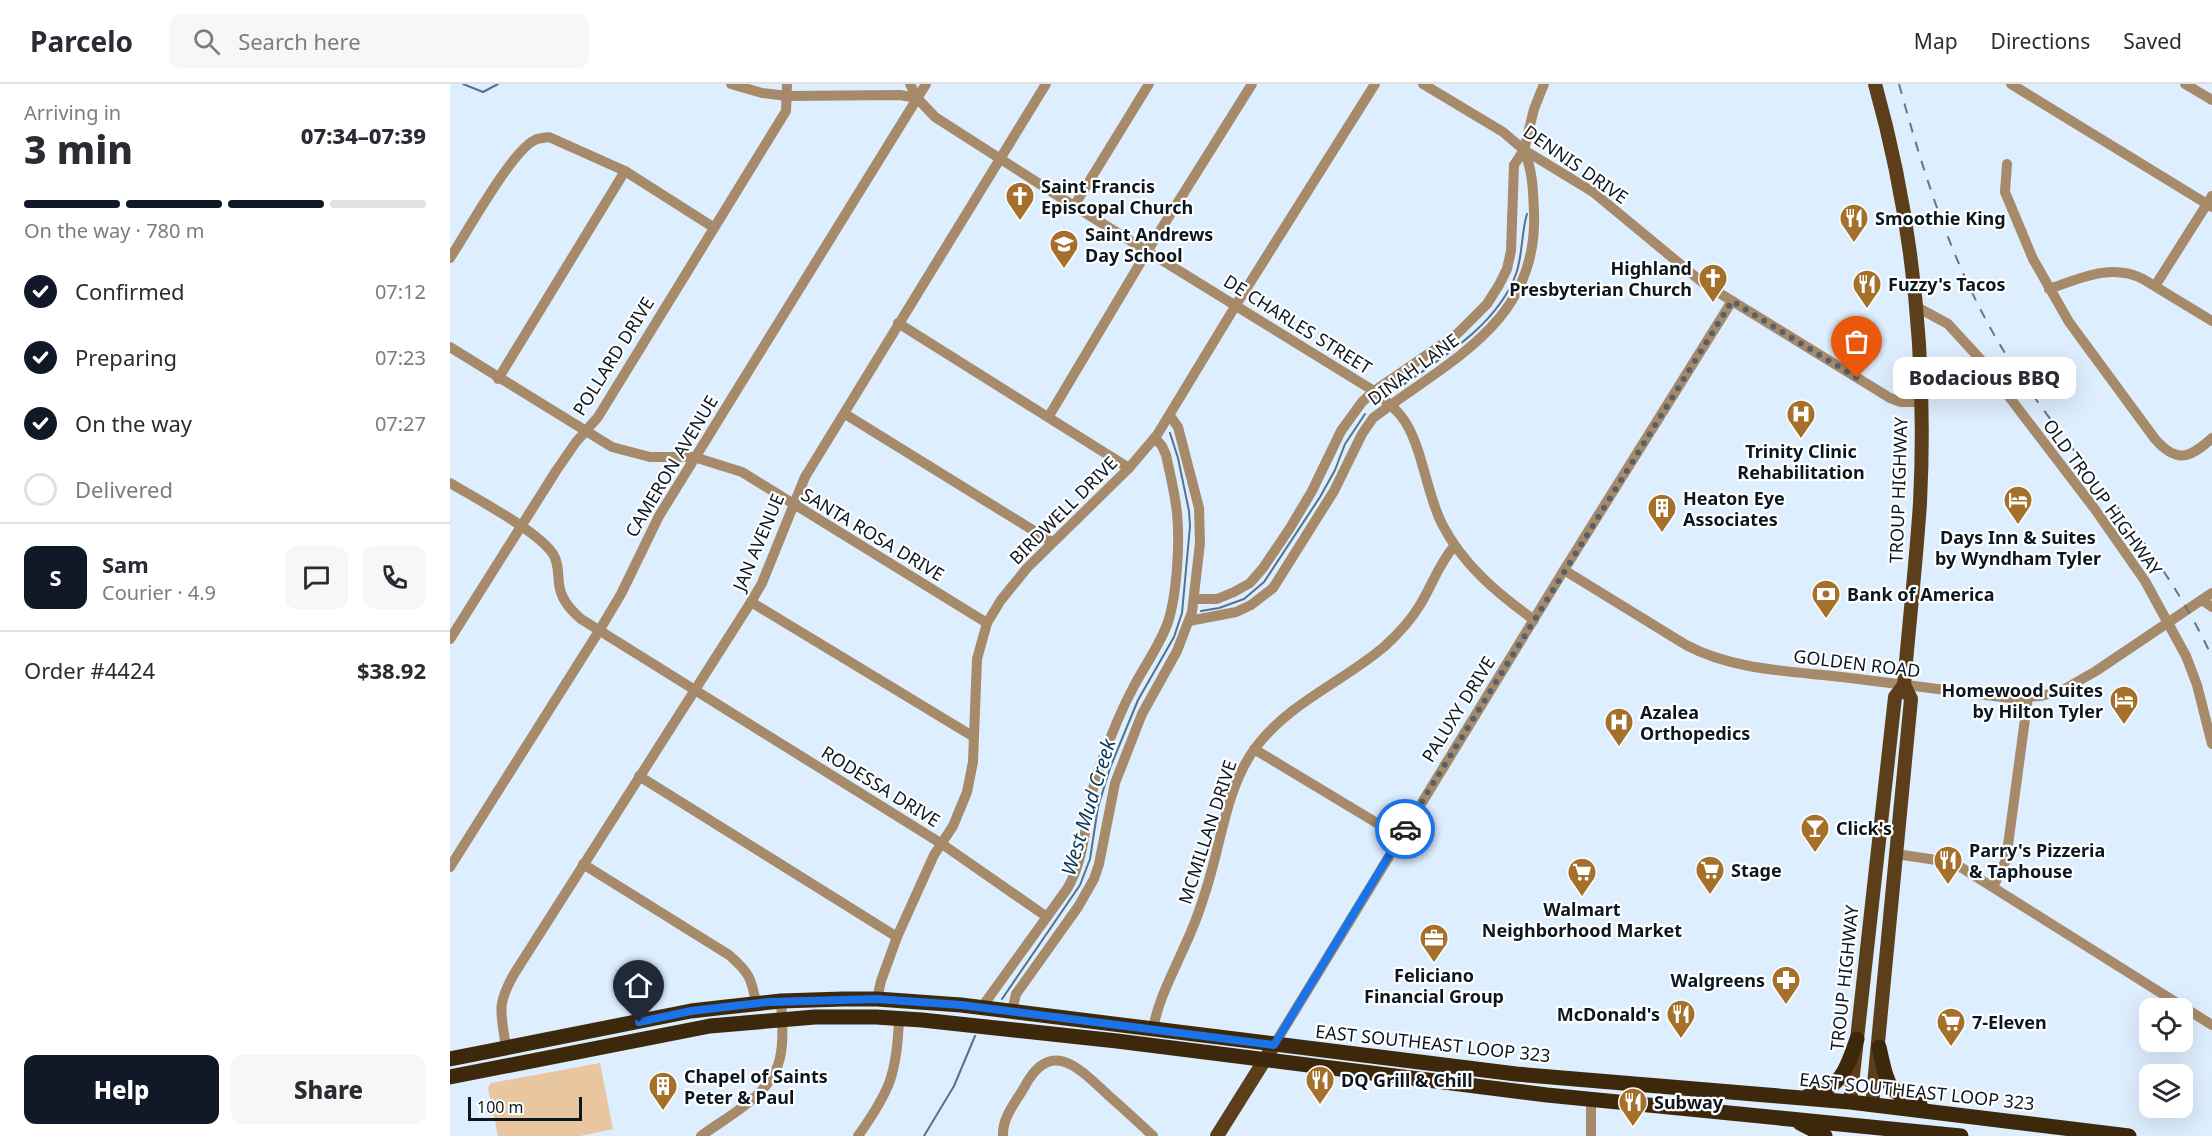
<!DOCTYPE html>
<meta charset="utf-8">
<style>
:root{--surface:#fff;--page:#f7f7f7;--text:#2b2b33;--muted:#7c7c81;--line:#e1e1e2;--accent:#111827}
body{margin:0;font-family:"Noto Sans",sans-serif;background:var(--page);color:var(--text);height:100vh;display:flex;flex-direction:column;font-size:22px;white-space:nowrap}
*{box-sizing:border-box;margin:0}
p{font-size:20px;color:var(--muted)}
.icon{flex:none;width:33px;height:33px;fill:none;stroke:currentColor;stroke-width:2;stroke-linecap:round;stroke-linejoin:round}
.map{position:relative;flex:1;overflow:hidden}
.details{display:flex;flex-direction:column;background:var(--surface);width:450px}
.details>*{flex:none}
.fabs{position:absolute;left:1689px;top:914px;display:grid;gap:12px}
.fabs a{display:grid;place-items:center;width:54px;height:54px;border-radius:12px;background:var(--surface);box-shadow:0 6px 24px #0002;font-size:30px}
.scale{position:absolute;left:18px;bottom:15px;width:114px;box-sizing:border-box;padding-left:6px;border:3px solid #0c1720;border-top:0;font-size:16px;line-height:21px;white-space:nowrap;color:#0c1720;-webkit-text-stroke:4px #fff;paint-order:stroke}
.pin{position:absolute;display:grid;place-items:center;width:51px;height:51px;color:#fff;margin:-62px -26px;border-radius:50% 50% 50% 0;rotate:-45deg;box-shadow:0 0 6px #0007}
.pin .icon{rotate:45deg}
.courier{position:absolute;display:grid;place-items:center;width:60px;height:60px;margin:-30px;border:4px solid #1a73e8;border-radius:50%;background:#fff;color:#222;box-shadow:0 2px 8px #0007}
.bubble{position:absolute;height:42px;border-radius:12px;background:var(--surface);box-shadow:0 6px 24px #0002;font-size:20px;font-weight:800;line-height:42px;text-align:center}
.summary em{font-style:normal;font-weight:800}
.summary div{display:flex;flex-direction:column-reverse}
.summary{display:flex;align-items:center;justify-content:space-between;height:102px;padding:0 24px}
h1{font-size:39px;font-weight:800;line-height:45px}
.bar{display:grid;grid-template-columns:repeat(4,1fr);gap:9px 6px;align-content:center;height:72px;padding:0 24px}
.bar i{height:8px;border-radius:4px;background:var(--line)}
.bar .current{background:var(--accent)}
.bar p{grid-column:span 4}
.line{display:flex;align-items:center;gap:15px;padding:0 24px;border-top:2px solid var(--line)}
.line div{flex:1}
.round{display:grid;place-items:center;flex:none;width:63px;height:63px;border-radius:12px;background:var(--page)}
ol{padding:0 24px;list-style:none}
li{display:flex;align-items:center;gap:18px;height:66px}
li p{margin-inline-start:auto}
li .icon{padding:6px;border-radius:50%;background:var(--accent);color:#fff;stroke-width:4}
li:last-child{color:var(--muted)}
li i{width:33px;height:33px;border:3px solid var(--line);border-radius:50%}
.button{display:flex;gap:12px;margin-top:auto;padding:12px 24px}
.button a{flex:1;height:69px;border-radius:12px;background:var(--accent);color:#fff;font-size:24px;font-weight:800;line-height:69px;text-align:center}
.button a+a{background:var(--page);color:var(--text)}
header{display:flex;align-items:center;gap:36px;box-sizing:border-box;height:84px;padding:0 30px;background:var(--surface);border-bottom:2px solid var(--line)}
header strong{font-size:28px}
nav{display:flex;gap:33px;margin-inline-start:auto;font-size:21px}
.search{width:420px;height:54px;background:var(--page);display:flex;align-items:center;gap:15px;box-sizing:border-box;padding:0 21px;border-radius:12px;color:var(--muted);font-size:22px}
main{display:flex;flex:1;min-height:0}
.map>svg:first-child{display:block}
.green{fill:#e8c69f}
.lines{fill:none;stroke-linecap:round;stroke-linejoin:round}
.stream{stroke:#53728e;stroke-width:2}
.minor{stroke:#a78a69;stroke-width:10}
.major{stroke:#5c3f1a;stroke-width:14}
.highway{stroke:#3d280c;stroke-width:15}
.rail{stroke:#687682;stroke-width:2;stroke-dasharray:10 10;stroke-linecap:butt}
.done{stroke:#55626e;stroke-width:6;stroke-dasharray:0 10.8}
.route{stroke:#1a73e8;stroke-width:8}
.labels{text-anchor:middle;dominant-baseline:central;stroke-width:4.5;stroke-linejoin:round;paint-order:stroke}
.street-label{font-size:18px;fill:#0c1720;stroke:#fff}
.poi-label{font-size:18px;font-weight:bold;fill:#0c1720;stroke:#fff;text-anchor:start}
.water-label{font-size:20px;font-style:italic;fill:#07395c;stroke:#fff}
</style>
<header>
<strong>Parcelo</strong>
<div class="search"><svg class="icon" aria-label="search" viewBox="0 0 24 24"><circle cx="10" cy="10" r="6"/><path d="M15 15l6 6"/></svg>Search here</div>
<nav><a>Map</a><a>Directions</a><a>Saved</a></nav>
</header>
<main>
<section class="details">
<div class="summary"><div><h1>3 min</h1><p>Arriving in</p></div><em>07:34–07:39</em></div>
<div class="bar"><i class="current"></i><i class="current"></i><i class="current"></i><i></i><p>On the way · 780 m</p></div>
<ol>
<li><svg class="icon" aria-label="check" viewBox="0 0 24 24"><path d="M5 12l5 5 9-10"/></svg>Confirmed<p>07:12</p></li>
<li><svg class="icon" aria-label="check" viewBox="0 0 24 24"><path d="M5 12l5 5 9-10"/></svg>Preparing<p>07:23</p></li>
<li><svg class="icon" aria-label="check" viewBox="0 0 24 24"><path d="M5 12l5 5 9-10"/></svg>On the way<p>07:27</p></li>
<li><i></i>Delivered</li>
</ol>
<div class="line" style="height:108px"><b class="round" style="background:var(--accent);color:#fff">S</b><div><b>Sam</b><p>Courier · 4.9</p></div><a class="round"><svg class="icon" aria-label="chat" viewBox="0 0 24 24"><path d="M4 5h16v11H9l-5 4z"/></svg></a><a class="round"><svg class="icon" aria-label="phone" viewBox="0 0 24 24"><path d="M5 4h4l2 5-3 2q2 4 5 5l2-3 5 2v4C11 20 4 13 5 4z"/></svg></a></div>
<div class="line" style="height:78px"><div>Order #4424</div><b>$38.92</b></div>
<div class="button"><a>Help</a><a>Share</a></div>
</section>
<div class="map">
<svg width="1762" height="1052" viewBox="0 0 1762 1052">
<rect width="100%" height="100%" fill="#ddeefe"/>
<!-- green -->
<path class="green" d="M 150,979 L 163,1045 L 130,1052 L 48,1052 L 38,1004 L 41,999 Z"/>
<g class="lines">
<!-- stream -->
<g class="stream">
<path d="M 13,0 L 33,8 L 48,0"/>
<path d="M 947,305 C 990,275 1047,242 1066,190 C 1073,170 1071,150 1077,130"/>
<path d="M 751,527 L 769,524 L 794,515 L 814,498 L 870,413 L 885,386 L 895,360 L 915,330"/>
<path d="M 552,915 L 630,801 L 640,775 L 648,723 L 660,684 L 688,616 L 724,553 L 732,529 L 740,442 L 739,427 L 728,374 L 720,349"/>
<path d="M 474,1052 L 504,1002 L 525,952"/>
</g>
<!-- minor -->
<g class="minor">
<path d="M 281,0 L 312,9 L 338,12 L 450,11 L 467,14"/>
<path d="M 460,0 L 467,14 L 485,33 L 624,122 L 924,307 C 933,315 944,323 951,332 C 972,358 976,409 992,440 C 1013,481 1047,509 1084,536"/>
<path d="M 973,0 L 1053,48 L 1074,66 L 1143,108 L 1253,199 L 1440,314 L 1451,318 L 1471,318"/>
<path d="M 1561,0 L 1762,123"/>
<path d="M 1735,0 L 1762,16"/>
<path d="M 1074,66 L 1084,25 L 1094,0"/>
<path d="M 1557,80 L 1555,108 L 1583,175 L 1619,238 L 1705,355 C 1727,380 1740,374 1762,354"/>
<path d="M 624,122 L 699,0"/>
<path d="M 0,174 C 16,150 62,66 85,56 C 89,54 95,54 99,53 L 175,87 L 263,143"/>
<path d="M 1705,202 L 1762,112"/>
<path d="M 1599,205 C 1631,194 1661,179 1693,195 L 1762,237"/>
<path d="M 1465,222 L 1498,240 L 1531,276 L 1644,424 L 1695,497 L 1736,572 L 1747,601 L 1762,660"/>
<path d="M 448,239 L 679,384"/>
<path d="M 0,263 L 162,363 L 200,373 L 244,373 L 292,388 L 537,539"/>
<path d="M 48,295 L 175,87"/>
<path d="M 395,330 L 602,458"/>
<path d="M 599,332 L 698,166 L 802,0"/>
<path d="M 0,399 C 25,414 88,447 103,470 C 110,481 107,493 110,505 C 113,518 122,527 131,535 L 492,760 L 597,833"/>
<path d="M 1114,486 L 1236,561 C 1283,586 1339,587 1392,593 C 1448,600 1504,607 1560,614 L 1591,612 L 1613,606 L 1646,587 L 1762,509"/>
<path d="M 1752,516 L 1762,523"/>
<path d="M 301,518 L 524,653"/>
<path d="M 739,537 L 786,528 L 801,521 L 823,504 L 884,407 L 912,350 L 923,334 C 999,276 1088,239 1084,129 C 1083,105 1083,88 1074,66 L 1064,81 L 1061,167 L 1057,185 L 1049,201 L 1037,220 L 1007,250 L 924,307 L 912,318 L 891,347 L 862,407 L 840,444 L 813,484 L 800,499 L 784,508 L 767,515 L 744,515"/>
<path d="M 0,555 L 106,387 L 126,358 L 148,333 L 336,27 L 337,0"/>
<path d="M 804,665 L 950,753"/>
<path d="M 189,692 L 447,853"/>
<path d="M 1446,770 L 1493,777 L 1512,784 L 1762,941"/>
<path d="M 133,780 L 279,871 C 299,888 302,895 306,920"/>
<path d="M 0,783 L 149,547 L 171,510 L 209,432 L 476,0"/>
<path d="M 1543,803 L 1556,776 L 1578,613"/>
<path d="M 427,915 L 431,897 L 447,853 L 484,771 L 503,742 L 517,708 L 523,678 L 527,575 L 537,539 L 551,516 L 577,484 L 679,384 L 707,351 L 786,221 L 925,0"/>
<path d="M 532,923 L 617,805 C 638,770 634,728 647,691 C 657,661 669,630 684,602 C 695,581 710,561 718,538 C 727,510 730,458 727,429 C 725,409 720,390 716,371 L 712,362 L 705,354"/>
<path d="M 562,927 L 566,910 L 628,823 L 644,795 L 649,780 L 665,699 L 692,630 L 727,567 L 742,528 L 750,459 L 749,424 L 728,343 L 720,332"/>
<path d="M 703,945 C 708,917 721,893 732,868 C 741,849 749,829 755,809 C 771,762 776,702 806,663 C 840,618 893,598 935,562 C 948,550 961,536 970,521 C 983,499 988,482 1004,462"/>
<path d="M 824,961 L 1114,486 L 1282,217"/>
<path d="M 56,963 C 51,928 46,922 64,890 L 301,518 L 312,499 L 355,393 L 596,0"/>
<path d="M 1141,1014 L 1141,1052"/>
<path d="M 251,1052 C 279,1031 322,1011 330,974 C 334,956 332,936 331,917"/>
<path d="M 408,1052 C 440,1007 447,990 449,934"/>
<path d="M 553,1052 C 552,1033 566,1018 575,1002 C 601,953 630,985 658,1011 C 673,1024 688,1038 703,1052"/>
</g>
<!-- major -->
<g class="major">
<path d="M 1400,1018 L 1445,613 L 1454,601 C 1459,540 1466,480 1470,419 C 1477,279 1463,135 1425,0"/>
<path d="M 1422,1021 L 1461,615 L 1454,601"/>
<path d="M 767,1052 L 824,961"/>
</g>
<!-- highway -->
<g class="highway">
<path d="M 1429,963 C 1437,997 1435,1008 1470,1020"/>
<path d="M 0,975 L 241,927 L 276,923 L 331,917 L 393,915 L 427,915 L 511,921 L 1066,990 L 1400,1018 L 1679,1052"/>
<path d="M 0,993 L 260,942 L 365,933 L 426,933 L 472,936 L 667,957 L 1097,1011 L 1511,1052"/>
<path d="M 1358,1012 C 1393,1002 1396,986 1407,955"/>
<path d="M 1350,1039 L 1375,1052"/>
</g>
<!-- rail -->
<path class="rail" d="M 1449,0 C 1477,102 1507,196 1565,285 C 1630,383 1713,466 1762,573"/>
</g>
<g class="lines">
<!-- done -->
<path class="done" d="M 955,745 L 1282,217 L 1407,294"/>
<!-- route -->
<path class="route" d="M 189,938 L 241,927 L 319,918 L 427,915 L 511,921 L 824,961 L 955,745"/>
</g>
<!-- icons -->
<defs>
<g id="church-pin" transform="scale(1.5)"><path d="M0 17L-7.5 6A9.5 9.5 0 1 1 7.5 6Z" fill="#a57029" stroke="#fff"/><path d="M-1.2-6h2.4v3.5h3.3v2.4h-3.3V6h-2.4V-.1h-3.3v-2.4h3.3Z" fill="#fff"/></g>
<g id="restaurant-pin" transform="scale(1.5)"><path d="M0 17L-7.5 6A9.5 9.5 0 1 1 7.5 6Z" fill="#a57029" stroke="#fff"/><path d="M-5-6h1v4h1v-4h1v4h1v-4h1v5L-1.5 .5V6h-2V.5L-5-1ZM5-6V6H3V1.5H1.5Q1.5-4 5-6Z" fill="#fff"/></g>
<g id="school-pin" transform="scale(1.5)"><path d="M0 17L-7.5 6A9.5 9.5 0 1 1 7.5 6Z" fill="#a57029" stroke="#fff"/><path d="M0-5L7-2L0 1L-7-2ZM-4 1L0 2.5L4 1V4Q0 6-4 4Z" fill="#fff"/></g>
<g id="hospital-pin" transform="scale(1.5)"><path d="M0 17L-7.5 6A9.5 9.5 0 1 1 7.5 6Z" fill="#a57029" stroke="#fff"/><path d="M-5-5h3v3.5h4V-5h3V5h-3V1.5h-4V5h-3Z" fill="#fff"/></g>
<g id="hotel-pin" transform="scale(1.5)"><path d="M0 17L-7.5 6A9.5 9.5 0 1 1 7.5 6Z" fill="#a57029" stroke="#fff"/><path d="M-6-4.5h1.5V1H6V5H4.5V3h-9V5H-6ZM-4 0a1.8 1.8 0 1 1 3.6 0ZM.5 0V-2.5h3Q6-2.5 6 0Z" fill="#fff"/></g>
<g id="building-pin" transform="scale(1.5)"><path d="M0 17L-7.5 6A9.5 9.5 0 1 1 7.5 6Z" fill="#a57029" stroke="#fff"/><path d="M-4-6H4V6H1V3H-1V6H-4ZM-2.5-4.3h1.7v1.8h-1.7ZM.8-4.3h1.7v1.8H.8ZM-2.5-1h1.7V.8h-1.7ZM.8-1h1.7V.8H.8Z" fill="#fff"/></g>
<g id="bank-pin" transform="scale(1.5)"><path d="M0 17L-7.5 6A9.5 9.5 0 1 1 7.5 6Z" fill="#a57029" stroke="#fff"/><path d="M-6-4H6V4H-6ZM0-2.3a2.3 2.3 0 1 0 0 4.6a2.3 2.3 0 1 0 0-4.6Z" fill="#fff"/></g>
<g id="bar-pin" transform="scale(1.5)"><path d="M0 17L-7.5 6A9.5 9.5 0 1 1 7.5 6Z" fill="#a57029" stroke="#fff"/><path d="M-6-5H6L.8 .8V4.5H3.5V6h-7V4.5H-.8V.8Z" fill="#fff"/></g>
<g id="supermarket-pin" transform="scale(1.5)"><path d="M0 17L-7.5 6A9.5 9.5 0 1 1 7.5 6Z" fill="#a57029" stroke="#fff"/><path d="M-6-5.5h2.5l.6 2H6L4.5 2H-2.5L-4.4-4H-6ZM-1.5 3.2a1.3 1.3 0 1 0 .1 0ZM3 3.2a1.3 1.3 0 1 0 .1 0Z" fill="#fff"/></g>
<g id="office-pin" transform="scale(1.5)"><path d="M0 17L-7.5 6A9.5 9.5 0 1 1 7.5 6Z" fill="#a57029" stroke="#fff"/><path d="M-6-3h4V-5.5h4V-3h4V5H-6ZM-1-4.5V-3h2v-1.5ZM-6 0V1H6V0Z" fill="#fff"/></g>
<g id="pharmacy-pin" transform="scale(1.5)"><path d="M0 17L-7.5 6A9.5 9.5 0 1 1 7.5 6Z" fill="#a57029" stroke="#fff"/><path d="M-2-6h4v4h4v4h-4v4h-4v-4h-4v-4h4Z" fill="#fff"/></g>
</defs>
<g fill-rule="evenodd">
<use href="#church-pin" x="570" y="112"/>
<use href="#restaurant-pin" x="1404" y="134"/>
<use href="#school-pin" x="614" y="160"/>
<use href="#church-pin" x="1263" y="194"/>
<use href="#restaurant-pin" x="1417" y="200"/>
<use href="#hospital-pin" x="1351" y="330"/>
<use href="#hotel-pin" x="1568" y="416"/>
<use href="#building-pin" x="1212" y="424"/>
<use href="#bank-pin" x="1376" y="510"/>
<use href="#hotel-pin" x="1674" y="616"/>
<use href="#hospital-pin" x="1169" y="638"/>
<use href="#bar-pin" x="1365" y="744"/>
<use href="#restaurant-pin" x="1498" y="776"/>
<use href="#supermarket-pin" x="1260" y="786"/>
<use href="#supermarket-pin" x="1132" y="788"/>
<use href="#office-pin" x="984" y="854"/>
<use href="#pharmacy-pin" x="1336" y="896"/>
<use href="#restaurant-pin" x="1231" y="930"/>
<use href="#supermarket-pin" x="1501" y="938"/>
<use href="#restaurant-pin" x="870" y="996"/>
<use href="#building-pin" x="213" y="1002"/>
<use href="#restaurant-pin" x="1183" y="1018"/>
</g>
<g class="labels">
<!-- street labels -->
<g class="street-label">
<text transform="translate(1126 80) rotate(35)">DENNIS DRIVE</text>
<text transform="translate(848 240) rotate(32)">DE CHARLES STREET</text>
<text transform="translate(163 272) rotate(-58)">POLLARD DRIVE</text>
<text transform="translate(963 285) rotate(-36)">DINAH LANE</text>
<text transform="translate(221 382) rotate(-59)">CAMERON AVENUE</text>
<text transform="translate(1448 406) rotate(-88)">TROUP HIGHWAY</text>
<text transform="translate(1653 413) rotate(54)">OLD TROUP HIGHWAY</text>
<text transform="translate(613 426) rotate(-45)">BIRDWELL DRIVE</text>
<text transform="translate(423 450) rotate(31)">SANTA ROSA DRIVE</text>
<text transform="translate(308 458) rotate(-67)">JAN AVENUE</text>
<text transform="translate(1407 579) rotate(7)">GOLDEN ROAD</text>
<text transform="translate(1008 625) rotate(-58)">PALUXY DRIVE</text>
<text transform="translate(431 702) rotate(32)">RODESSA DRIVE</text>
<text transform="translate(757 748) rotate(-72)">MCMILLAN DRIVE</text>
<text transform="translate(1394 894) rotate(-84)">TROUP HIGHWAY</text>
<text transform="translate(983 959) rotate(6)">EAST SOUTHEAST LOOP 323</text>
<text transform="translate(1467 1007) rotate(6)">EAST SOUTHEAST LOOP 323</text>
</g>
<!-- poi labels -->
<g class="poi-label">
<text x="591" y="102">Saint Francis<tspan x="591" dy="21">Episcopal Church</tspan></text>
<text x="1425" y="134">Smoothie King</text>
<text x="635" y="150">Saint Andrews<tspan x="635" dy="21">Day School</tspan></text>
<text x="1242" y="184" text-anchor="end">Highland<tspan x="1242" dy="21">Presbyterian Church</tspan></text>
<text x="1438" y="200">Fuzzy's Tacos</text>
<text x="1351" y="367" text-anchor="middle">Trinity Clinic<tspan x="1351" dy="21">Rehabilitation</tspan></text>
<text x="1233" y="414">Heaton Eye<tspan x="1233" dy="21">Associates</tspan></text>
<text x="1568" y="453" text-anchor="middle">Days Inn &amp; Suites<tspan x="1568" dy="21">by Wyndham Tyler</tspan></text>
<text x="1397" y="510">Bank of America</text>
<text x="1653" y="606" text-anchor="end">Homewood Suites<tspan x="1653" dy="21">by Hilton Tyler</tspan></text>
<text x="1190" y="628">Azalea<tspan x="1190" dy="21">Orthopedics</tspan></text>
<text x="1386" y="744">Click's</text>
<text x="1519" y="766">Parry's Pizzeria<tspan x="1519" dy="21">&amp; Taphouse</tspan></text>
<text x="1281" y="786">Stage</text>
<text x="1132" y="825" text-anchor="middle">Walmart<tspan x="1132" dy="21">Neighborhood Market</tspan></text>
<text x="984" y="891" text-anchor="middle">Feliciano<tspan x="984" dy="21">Financial Group</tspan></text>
<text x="1315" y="896" text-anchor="end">Walgreens</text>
<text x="1210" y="930" text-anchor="end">McDonald's</text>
<text x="1522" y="938">7-Eleven</text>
<text x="234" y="992">Chapel of Saints<tspan x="234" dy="21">Peter &amp; Paul</tspan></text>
<text x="891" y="996">DQ Grill &amp; Chill</text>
<text x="1204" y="1018">Subway</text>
</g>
<!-- water labels -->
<g class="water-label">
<text transform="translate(638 723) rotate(-73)">West Mud Creek</text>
</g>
</g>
</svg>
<div class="fabs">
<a><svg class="icon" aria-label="locate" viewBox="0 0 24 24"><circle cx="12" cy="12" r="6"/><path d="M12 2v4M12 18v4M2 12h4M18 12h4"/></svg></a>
<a><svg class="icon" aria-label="layers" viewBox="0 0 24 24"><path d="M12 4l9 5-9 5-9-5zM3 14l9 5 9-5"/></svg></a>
</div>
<div class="scale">100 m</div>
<div class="pin" style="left:1407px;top:294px;background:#ea580c"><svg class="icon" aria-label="bag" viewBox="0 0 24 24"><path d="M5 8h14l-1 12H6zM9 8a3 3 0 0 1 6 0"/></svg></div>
<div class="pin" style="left:189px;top:938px;background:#1f2937"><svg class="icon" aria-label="home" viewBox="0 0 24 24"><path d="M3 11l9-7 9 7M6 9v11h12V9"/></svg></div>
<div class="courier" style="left:955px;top:745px"><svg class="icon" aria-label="car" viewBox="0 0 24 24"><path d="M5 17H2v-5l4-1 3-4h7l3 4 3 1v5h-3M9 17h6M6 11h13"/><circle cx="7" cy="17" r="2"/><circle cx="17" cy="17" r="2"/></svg></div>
<div class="bubble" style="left:1443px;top:273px;width:183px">Bodacious BBQ</div>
</div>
</main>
